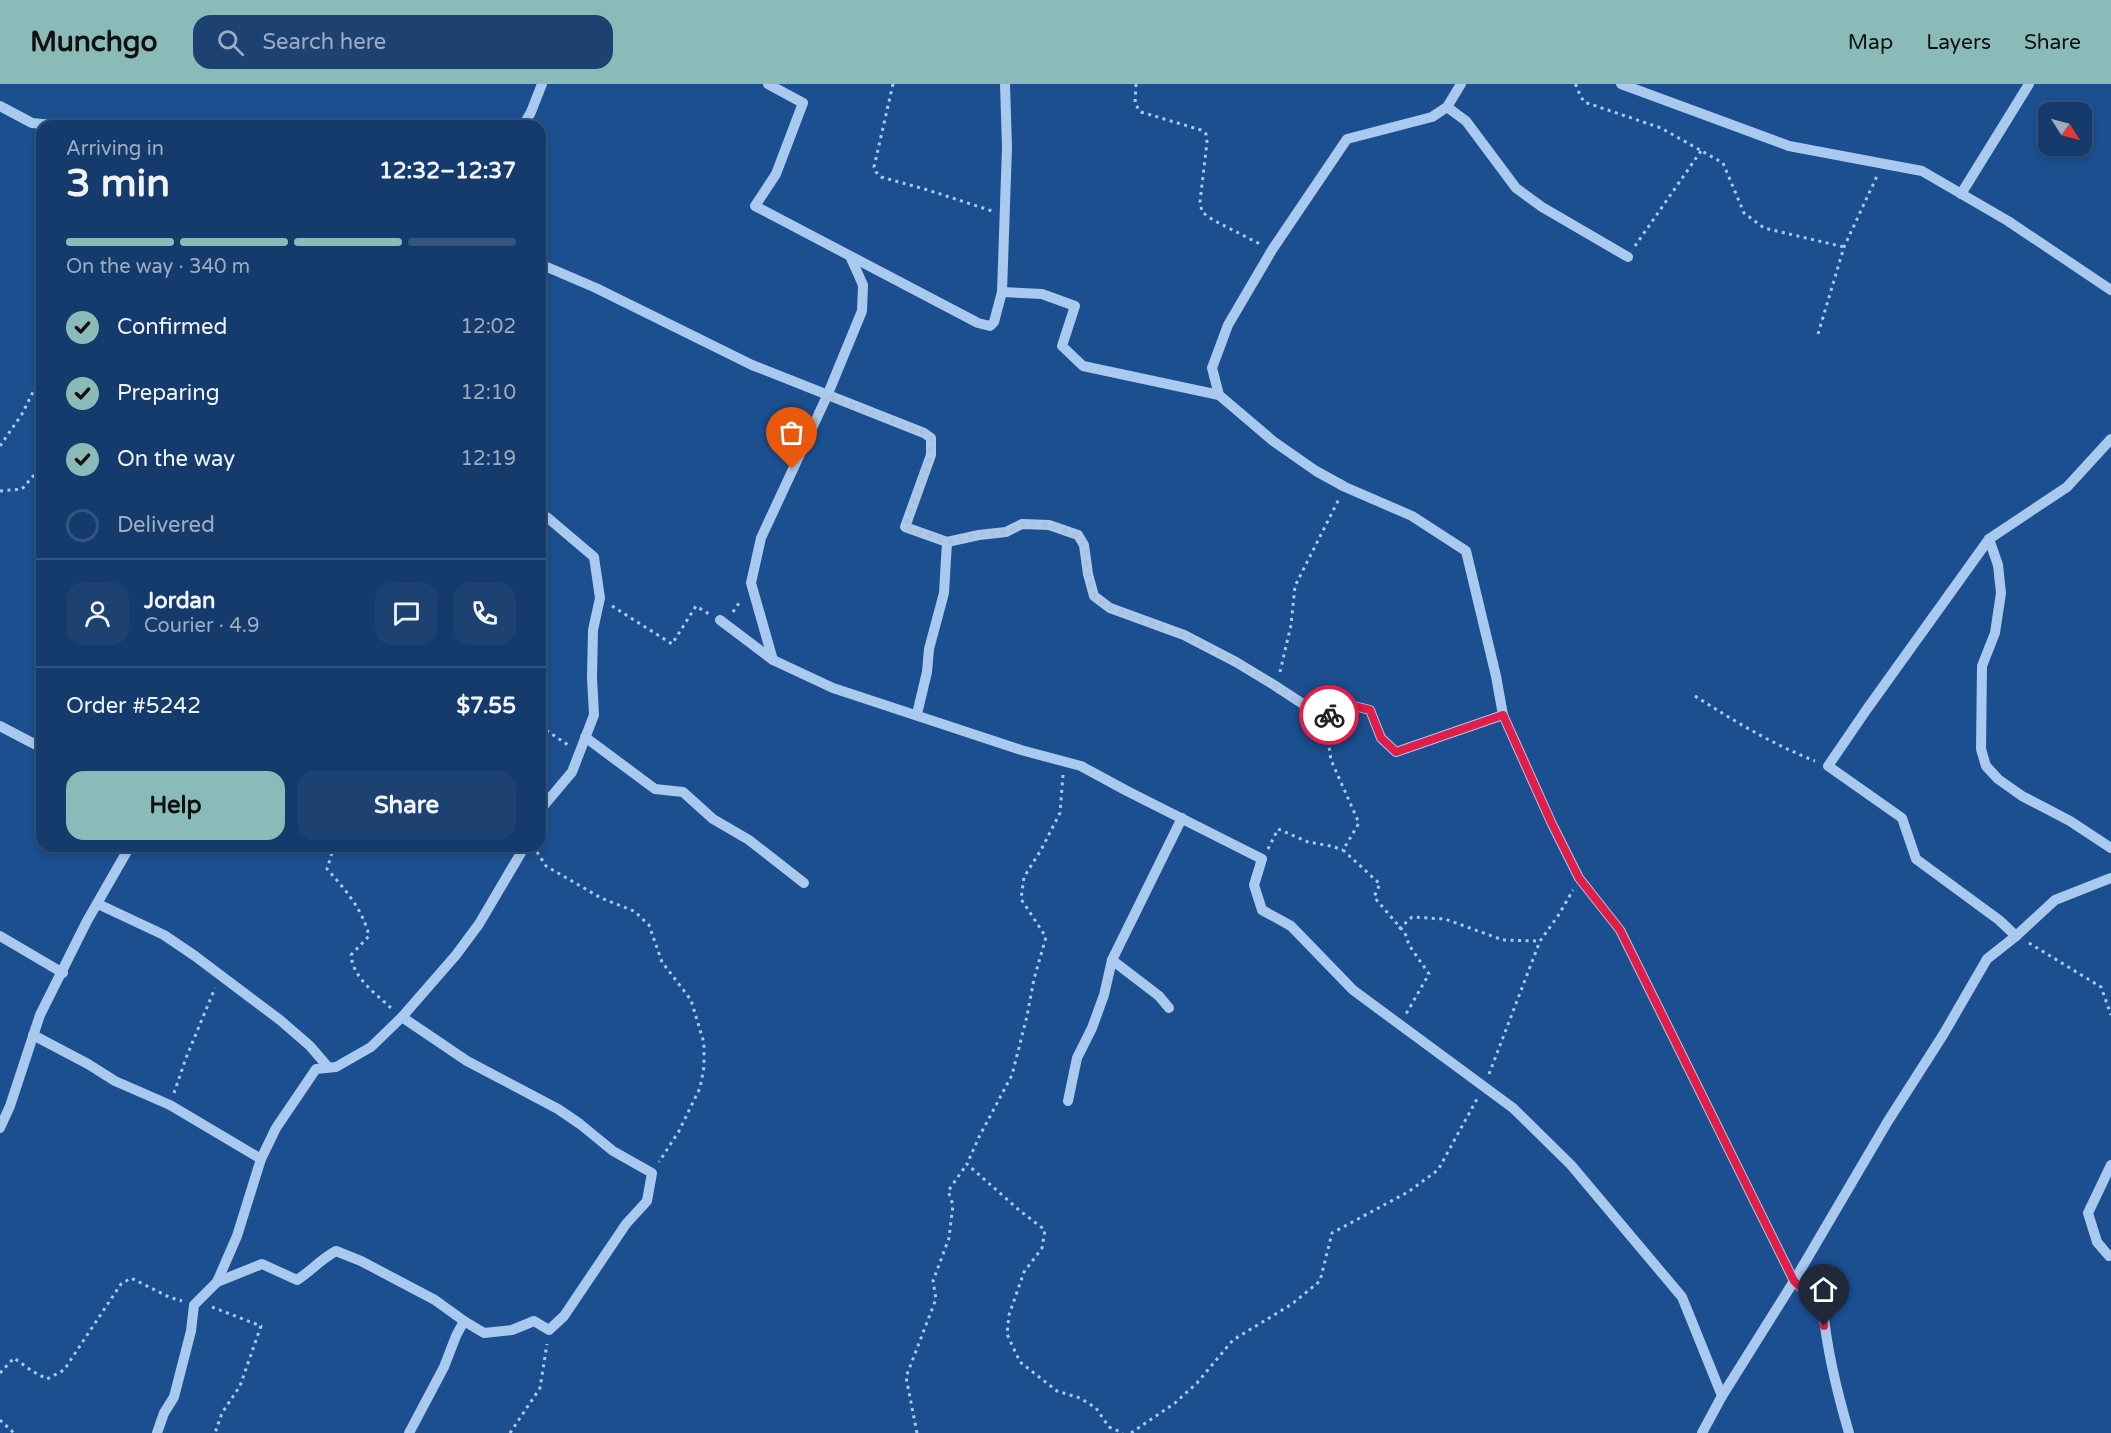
<!DOCTYPE html>
<meta charset="utf-8">
<style>
:root{--surface:#143b6b;--page:#1d4271;--text:#f1f3f6;--muted:#9dadc1;--line:#33557e;--accent:#8bbbb9}
body{margin:0;font-family:"Varela Round",sans-serif;background:var(--page);color:var(--text);height:100vh;display:flex;flex-direction:column;font-size:22px;white-space:nowrap}
*{box-sizing:border-box;margin:0}
p{font-size:20px;color:var(--muted)}
.icon{flex:none;width:33px;height:33px;fill:none;stroke:currentColor;stroke-width:2;stroke-linecap:round;stroke-linejoin:round}
.map{position:relative;flex:1;overflow:hidden}
.details{position:absolute;left:36px;top:36px;width:510px;height:732px;display:flex;flex-direction:column;background:var(--surface);border-radius:18px;box-shadow:0 3px 9px #0003,0 0 0 2px var(--line)}
.details>*{flex:none}
.needle{width:39px;rotate:126deg}
.fabs{position:absolute;left:2038px;top:18px;display:grid;gap:12px}
.fabs a{display:grid;place-items:center;width:54px;height:54px;border-radius:12px;background:var(--surface);box-shadow:0 3px 9px #0003,0 0 0 2px var(--line);font-size:30px}
.pin{position:absolute;display:grid;place-items:center;width:51px;height:51px;color:#fff;margin:-62px -26px;border-radius:50% 50% 50% 0;rotate:-45deg;box-shadow:0 0 6px #0007}
.pin .icon{rotate:45deg}
.courier{position:absolute;display:grid;place-items:center;width:60px;height:60px;margin:-30px;border:4px solid #e11d48;border-radius:50%;background:#fff;color:#222;box-shadow:0 2px 8px #0007}
.overview em{font-style:normal;font-weight:700}
.overview div{display:flex;flex-direction:column-reverse}
.overview{display:flex;align-items:center;justify-content:space-between;height:102px;padding:0 30px}
h1{font-size:39px;font-weight:700;line-height:45px}
.bar{display:grid;grid-template-columns:repeat(4,1fr);gap:9px 6px;align-content:center;height:72px;padding:0 30px}
.bar i{height:8px;border-radius:4px;background:var(--line)}
.bar .selected{background:var(--accent)}
.bar p{grid-column:span 4}
.line{display:flex;align-items:center;gap:15px;padding:0 30px;border-top:2px solid var(--line)}
.line div{flex:1}
.round{display:grid;place-items:center;flex:none;width:63px;height:63px;border-radius:18px;background:var(--page)}
ol{padding:0 30px;list-style:none}
li{display:flex;align-items:center;gap:18px;height:66px}
li p{margin-inline-start:auto}
li .icon{padding:6px;border-radius:50%;background:var(--accent);color:#111;stroke-width:4}
li:last-child{color:var(--muted)}
li i{width:33px;height:33px;border:3px solid var(--line);border-radius:50%}
.cta{display:flex;gap:12px;margin-top:auto;padding:12px 30px}
.cta a{flex:1;height:69px;border-radius:18px;background:var(--accent);color:#111;font-size:24px;font-weight:700;line-height:69px;text-align:center}
.cta a+a{background:var(--page);color:var(--text)}
header{display:flex;align-items:center;gap:36px;box-sizing:border-box;height:84px;padding:0 30px;background:var(--accent);color:#111}
header strong{font-size:28px}
nav{display:flex;gap:33px;margin-inline-start:auto;font-size:21px}
.search{width:420px;height:54px;background:var(--page);display:flex;align-items:center;gap:15px;box-sizing:border-box;padding:0 21px;border-radius:18px;color:var(--muted);font-size:22px}
.map>svg:first-child{display:block}
.lines{fill:none;stroke-linecap:round;stroke-linejoin:round}
.path{stroke:#a9c9ee;stroke-width:3;stroke-dasharray:3 4.5;stroke-linecap:butt}
.minor{stroke:#a9c9ee;stroke-width:10}
.done{stroke:#afc1d8;stroke-width:6;stroke-dasharray:0 10.8}
.route{stroke:#e11d48;stroke-width:8}
</style>
<header>
<strong>Munchgo</strong>
<div class="search"><svg class="icon" aria-label="search" viewBox="0 0 24 24"><circle cx="10" cy="10" r="6"/><path d="M15 15l6 6"/></svg>Search here</div>
<nav><a>Map</a><a>Layers</a><a>Share</a></nav>
</header>
<div class="map">
<svg width="2111" height="1349" viewBox="0 0 2111 1349">
<rect width="100%" height="100%" fill="#1b4f8f"/>
<g class="lines">
<!-- path -->
<g class="path">
<path d="M 893,0 L 874,83 L 876,88 L 881,93 L 928,106 L 992,127"/>
<path d="M 1136,0 L 1135,20 L 1141,28 L 1201,46 L 1206,50 L 1207,58 L 1200,118 L 1202,128 L 1213,136 L 1260,160"/>
<path d="M 1576,0 L 1576,3 L 1584,18 L 1661,44 L 1723,79 L 1744,129 L 1764,144 L 1844,163"/>
<path d="M 1635,162 L 1701,67"/>
<path d="M 1818,250 L 1844,163 L 1877,92"/>
<path d="M 0,362 L 22,330 L 40,294"/>
<path d="M 0,407 L 22,405 L 42,382"/>
<path d="M 612,522 L 672,560 L 696,522 L 709,530"/>
<path d="M 733,528 L 741,516"/>
<path d="M 1280,588 L 1291,541 L 1295,502 L 1339,415"/>
<path d="M 1695,612 C 1734,637 1772,660 1815,677"/>
<path d="M 540,642 L 568,661"/>
<path d="M 1327,649 L 1331,676 L 1359,739 L 1343,766 L 1380,800 L 1374,813 L 1405,849 L 1409,861 L 1429,890 L 1406,930"/>
<path d="M 1063,691 L 1060,729 L 1041,766 L 1024,793 L 1021,815 L 1046,853 L 1034,895 L 1027,932 L 1012,991 L 979,1053 L 967,1080 L 1019,1126 L 1045,1146 L 1042,1164 L 1024,1188 L 1009,1231 L 1007,1250 L 1020,1278 L 1057,1307 L 1080,1314 L 1096,1324 L 1109,1343 L 1123,1349"/>
<path d="M 334,762 L 327,785 C 345,805 363,826 369,852 L 351,871 C 353,894 375,909 391,924"/>
<path d="M 1268,765 L 1278,745 L 1308,758 L 1331,762 L 1343,766"/>
<path d="M 537,768 L 546,782 L 601,814 L 634,827 L 649,841 L 662,878 L 691,916 L 704,959 L 704,983 L 700,1004 L 679,1047 L 659,1078"/>
<path d="M 1399,845 L 1412,833 L 1445,835 L 1503,856 L 1539,857"/>
<path d="M 2029,859 L 2101,903 L 2111,931"/>
<path d="M 1489,990 L 1540,857 L 1558,832 L 1573,806"/>
<path d="M 174,1009 L 186,974 L 215,904"/>
<path d="M 212,1223 L 261,1242 L 240,1302 L 222,1329 L 215,1349"/>
<path d="M 0,1289 L 14,1274 L 32,1287 L 47,1295 L 64,1286 L 121,1200 L 131,1194 L 169,1213 L 182,1217"/>
<path d="M 0,1336 L 14,1349"/>
<path d="M 510,1349 L 540,1304 L 547,1260"/>
<path d="M 917,1349 L 906,1293 L 936,1215 L 933,1197 L 949,1154 L 953,1121 L 948,1107 L 967,1080"/>
<path d="M 1131,1349 L 1175,1319 L 1197,1299 L 1233,1256 L 1292,1220 L 1320,1197 L 1332,1149 L 1408,1108 L 1438,1086 L 1477,1015"/>
</g>
<!-- minor -->
<g class="minor">
<path d="M 768,0 L 803,19 L 776,90 L 755,122 L 978,239 L 990,242 L 994,238 L 1002,208"/>
<path d="M 1005,0 L 1007,63 L 1002,208 L 1042,210 L 1075,222 L 1062,262 L 1083,282 L 1219,311"/>
<path d="M 1461,0 L 1447,23 L 1432,33 L 1347,55 L 1272,166 L 1228,241 L 1212,284 L 1219,311 L 1273,357 L 1316,387 L 1345,403 L 1412,432 L 1466,467 L 1496,592 L 1503,631 L 1552,740 L 1579,794 L 1620,846 L 1794,1197 L 1823,1225 C 1827,1268 1837,1308 1849,1349"/>
<path d="M 1621,0 L 1789,62 L 1922,87 L 2008,137 L 2111,206"/>
<path d="M 0,22 L 32,39 L 63,42"/>
<path d="M 1447,23 L 1466,37 L 1516,104 L 1542,123 L 1628,173"/>
<path d="M 523,42 L 531,28 L 542,0"/>
<path d="M 1961,110 L 2029,0"/>
<path d="M 540,180 L 596,204 L 752,281 L 924,349 L 931,354 L 931,371 L 905,443 L 947,458 L 944,509 L 929,565 L 927,588 L 917,630"/>
<path d="M 540,429 L 548,434 L 594,473 L 600,514 L 593,546 L 592,594 L 594,631 L 572,688 L 540,726"/>
<path d="M 1989,455 L 1998,481 L 2001,509 L 1995,549 L 1982,582 L 1981,665 L 1986,682 L 1998,695 L 2022,712 L 2070,737 L 2111,764"/>
<path d="M 947,458 L 979,451 L 1006,448 L 1022,440 L 1049,441 L 1078,451 L 1084,461 L 1088,490 L 1094,512 L 1110,524 L 1184,551 L 1236,578 L 1274,601 L 1326,635 L 1333,625 L 1350,621 L 1370,626 L 1381,654 L 1396,668 L 1503,631"/>
<path d="M 720,536 L 773,576 L 833,604 L 1021,666 L 1081,682 L 1127,707 L 1262,775 L 1254,801 L 1262,826 L 1291,842 L 1353,906 L 1513,1024 L 1571,1081 L 1682,1213 L 1722,1312"/>
<path d="M 773,576 L 751,499 L 761,454 L 827,312 L 862,227 L 863,201 L 850,172"/>
<path d="M 0,642 L 42,664"/>
<path d="M 585,653 L 655,705 L 683,708 L 713,735 L 749,756 L 804,799"/>
<path d="M 98,820 L 164,851 L 195,872 L 280,936 L 310,962 L 328,983"/>
<path d="M 0,852 L 63,889"/>
<path d="M 2016,852 L 2055,816 L 2111,794"/>
<path d="M 1112,876 L 1159,912 L 1169,924"/>
<path d="M 33,951 L 88,980 L 115,997 L 170,1021 L 261,1075"/>
<path d="M 1068,1017 L 1077,974 L 1092,944 L 1104,911 L 1112,876 L 1182,734"/>
<path d="M 0,1044 L 10,1022 L 40,931 L 87,837 L 130,762"/>
<path d="M 2111,1081 L 2088,1129 L 2097,1158 L 2109,1172 L 2111,1171"/>
<path d="M 217,1198 L 262,1180 L 297,1196 C 311,1187 321,1175 336,1167 L 361,1177 L 435,1216 L 464,1237 L 484,1249 L 512,1246 L 534,1237 L 549,1246 L 564,1232 L 626,1140 L 647,1117 L 652,1089 L 613,1067 L 580,1040 L 558,1025 L 467,977 L 402,933"/>
<path d="M 157,1349 L 164,1329 L 174,1313 L 191,1247 L 194,1221 L 217,1198 L 237,1152 L 261,1075 L 276,1044 L 316,985 L 336,983 L 371,963 L 402,933 L 456,871 L 479,840 L 525,762"/>
<path d="M 409,1349 L 444,1283 L 456,1252 L 464,1237"/>
<path d="M 1702,1349 L 1722,1312 L 1794,1197 L 1888,1037 L 1943,951 L 1987,875 L 2016,852 L 1999,836 L 1916,775 L 1902,734 L 1828,682 L 1867,625 L 1989,455 L 2067,403 L 2111,355"/>
</g>
</g>
<g class="lines">
<!-- done -->
<path class="done" d="M 792,385 L 827,312 L 924,349 L 931,354 L 931,371 L 905,443 L 947,458 L 979,451 L 1006,448 L 1022,440 L 1049,441 L 1078,452 L 1084,461 L 1088,490 L 1094,512 L 1110,524 L 1184,551 L 1219,569 L 1274,601 L 1326,635 L 1329,631"/>
<!-- route -->
<path class="route" d="M 1329,631 L 1333,624 L 1350,621 L 1370,626 L 1381,654 L 1396,668 L 1503,631 L 1552,740 L 1579,794 L 1620,846 L 1794,1197 L 1823,1225 L 1824,1242"/>
</g>
</svg>
<div class="fabs">
<a><svg class="needle" viewBox="-14 -14 28 28"><path d="M0-13l5 13h-10z" fill="#e53935"/><path d="M0 13l5-13h-10z" fill="#9dadc1"/></svg></a>
</div>
<div class="pin" style="left:792px;top:385px;background:#ea580c"><svg class="icon" aria-label="bag" viewBox="0 0 24 24"><path d="M5 8h14l-1 12H6zM9 8a3 3 0 0 1 6 0"/></svg></div>
<div class="pin" style="left:1824px;top:1242px;background:#1f2937"><svg class="icon" aria-label="home" viewBox="0 0 24 24"><path d="M3 11l9-7 9 7M6 9v11h12V9"/></svg></div>
<div class="courier" style="left:1329px;top:631px"><svg class="icon" aria-label="bike" viewBox="0 0 24 24"><circle cx="6" cy="16" r="4"/><circle cx="18" cy="16" r="4"/><path d="M6 16l4-8h5l3 8M10 8l3 8H6M13 5h3"/></svg></div>
<section class="details">
<div class="overview"><div><h1>3 min</h1><p>Arriving in</p></div><em>12:32–12:37</em></div>
<div class="bar"><i class="selected"></i><i class="selected"></i><i class="selected"></i><i></i><p>On the way · 340 m</p></div>
<ol>
<li><svg class="icon" aria-label="check" viewBox="0 0 24 24"><path d="M5 12l5 5 9-10"/></svg>Confirmed<p>12:02</p></li>
<li><svg class="icon" aria-label="check" viewBox="0 0 24 24"><path d="M5 12l5 5 9-10"/></svg>Preparing<p>12:10</p></li>
<li><svg class="icon" aria-label="check" viewBox="0 0 24 24"><path d="M5 12l5 5 9-10"/></svg>On the way<p>12:19</p></li>
<li><i></i>Delivered</li>
</ol>
<div class="line" style="height:108px"><a class="round"><svg class="icon" aria-label="person" viewBox="0 0 24 24"><circle cx="12" cy="8" r="4"/><path d="M4 21q1-7 8-7t8 7"/></svg></a><div><b>Jordan</b><p>Courier · 4.9</p></div><a class="round"><svg class="icon" aria-label="chat" viewBox="0 0 24 24"><path d="M4 5h16v11H9l-5 4z"/></svg></a><a class="round"><svg class="icon" aria-label="phone" viewBox="0 0 24 24"><path d="M5 4h4l2 5-3 2q2 4 5 5l2-3 5 2v4C11 20 4 13 5 4z"/></svg></a></div>
<div class="line" style="height:78px"><div>Order #5242</div><b>$7.55</b></div>
<div class="cta"><a>Help</a><a>Share</a></div>
</section>
</div>
